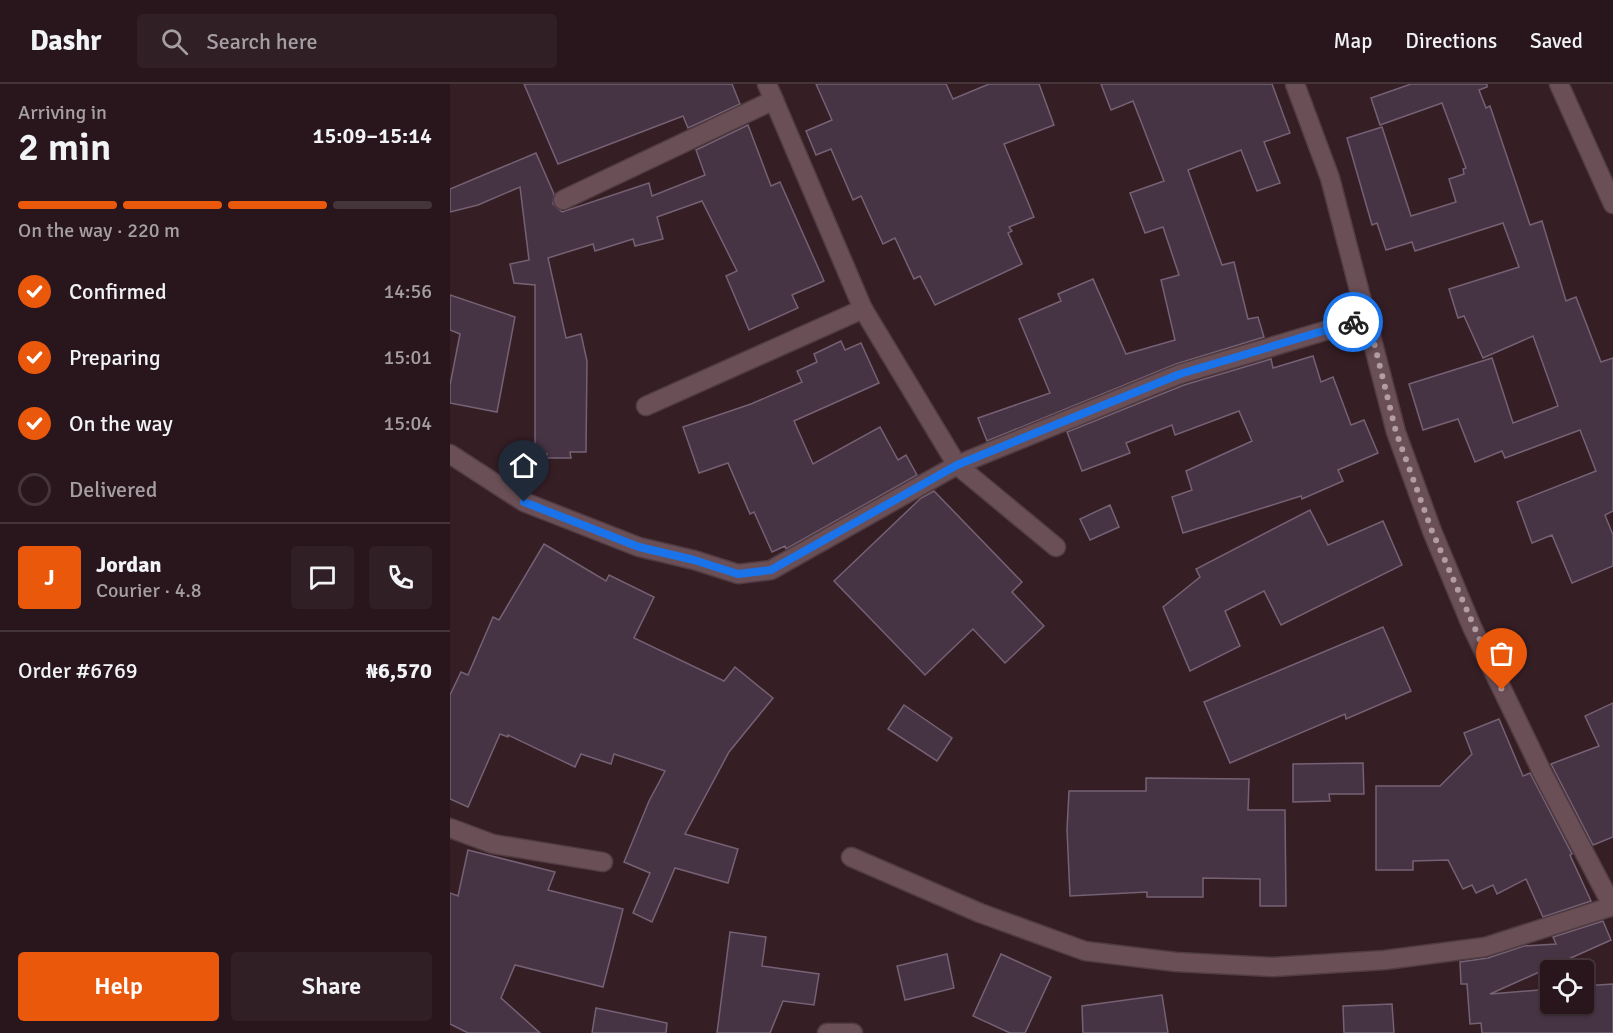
<!DOCTYPE html>
<meta charset="utf-8">
<style>
:root{--surface:#28161c;--page:#301f25;--text:#f1f3f6;--muted:#a59fa3;--line:#44353b;--accent:#ea580c}
body{margin:0;font-family:Signika,sans-serif;background:var(--page);color:var(--text);height:100vh;display:flex;flex-direction:column;font-size:22px;white-space:nowrap}
*{box-sizing:border-box;margin:0}
p{font-size:20px;color:var(--muted)}
.icon{flex:none;width:33px;height:33px;fill:none;stroke:currentColor;stroke-width:2;stroke-linecap:round;stroke-linejoin:round}
.map{position:relative;flex:1;overflow:hidden}
.details{display:flex;flex-direction:column;background:var(--surface);width:450px}
.details>*{flex:none}
.buttons{position:absolute;left:1090px;top:876px;display:grid;gap:12px}
.buttons a{display:grid;place-items:center;width:54px;height:54px;border-radius:6px;background:var(--surface);box-shadow:0 2px 4px #0004,0 0 0 2px var(--line);font-size:30px}
.pin{position:absolute;display:grid;place-items:center;width:51px;height:51px;color:#fff;margin:-62px -26px;border-radius:50% 50% 50% 0;rotate:-45deg;box-shadow:0 0 6px #0007}
.pin .icon{rotate:45deg}
.courier{position:absolute;display:grid;place-items:center;width:60px;height:60px;margin:-30px;border:4px solid #1a73e8;border-radius:50%;background:#fff;color:#222;box-shadow:0 2px 8px #0007}
.summary em{font-style:normal;font-weight:600}
.summary div{display:flex;flex-direction:column-reverse}
.summary{display:flex;align-items:center;justify-content:space-between;height:102px;padding:0 18px}
h1{font-size:39px;font-weight:600;line-height:45px}
.bar{display:grid;grid-template-columns:repeat(4,1fr);gap:9px 6px;align-content:center;height:72px;padding:0 18px}
.bar i{height:8px;border-radius:4px;background:var(--line)}
.bar .selected{background:var(--accent)}
.bar p{grid-column:span 4}
.line{display:flex;align-items:center;gap:15px;padding:0 18px;border-top:2px solid var(--line)}
.line div{flex:1}
.round{display:grid;place-items:center;flex:none;width:63px;height:63px;border-radius:6px;background:var(--page)}
ol{padding:0 18px;list-style:none}
li{display:flex;align-items:center;gap:18px;height:66px}
li p{margin-inline-start:auto}
li .icon{padding:6px;border-radius:50%;background:var(--accent);color:#fff;stroke-width:4}
li:last-child{color:var(--muted)}
li i{width:33px;height:33px;border:3px solid var(--line);border-radius:50%}
.action{display:flex;gap:12px;margin-top:auto;padding:12px 18px}
.action a{flex:1;height:69px;border-radius:6px;background:var(--accent);color:#fff;font-size:24px;font-weight:600;line-height:69px;text-align:center}
.action a+a{background:var(--page);color:var(--text)}
header{display:flex;align-items:center;gap:36px;box-sizing:border-box;height:84px;padding:0 30px;background:var(--surface);border-bottom:2px solid var(--line)}
header strong{font-size:28px}
nav{display:flex;gap:33px;margin-inline-start:auto;font-size:21px}
.search{width:420px;height:54px;background:var(--page);display:flex;align-items:center;gap:15px;box-sizing:border-box;padding:0 21px;border-radius:6px;color:var(--muted);font-size:22px}
main{display:flex;flex:1;min-height:0}
.map>svg:first-child{display:block}
.building{fill:#463445;stroke:#756174;stroke-width:1.5}
.lines{fill:none;stroke-linecap:round;stroke-linejoin:round}
.minor-casing{stroke:#503c42;stroke-width:21}
.secondary-casing{stroke:#503c42;stroke-width:21}
.minor{stroke:#6b4f56;stroke-width:18}
.secondary{stroke:#6b4f56;stroke-width:18}
.done{stroke:#b19da2;stroke-width:6;stroke-dasharray:0 10.8}
.route{stroke:#1a73e8;stroke-width:8}
</style>
<header>
<strong>Dashr</strong>
<div class="search"><svg class="icon" aria-label="search" viewBox="0 0 24 24"><circle cx="10" cy="10" r="6"/><path d="M15 15l6 6"/></svg>Search here</div>
<nav><a>Map</a><a>Directions</a><a>Saved</a></nav>
</header>
<main>
<section class="details">
<div class="summary"><div><h1>2 min</h1><p>Arriving in</p></div><em>15:09–15:14</em></div>
<div class="bar"><i class="selected"></i><i class="selected"></i><i class="selected"></i><i></i><p>On the way · 220 m</p></div>
<ol>
<li><svg class="icon" aria-label="check" viewBox="0 0 24 24"><path d="M5 12l5 5 9-10"/></svg>Confirmed<p>14:56</p></li>
<li><svg class="icon" aria-label="check" viewBox="0 0 24 24"><path d="M5 12l5 5 9-10"/></svg>Preparing<p>15:01</p></li>
<li><svg class="icon" aria-label="check" viewBox="0 0 24 24"><path d="M5 12l5 5 9-10"/></svg>On the way<p>15:04</p></li>
<li><i></i>Delivered</li>
</ol>
<div class="line" style="height:108px"><b class="round" style="background:var(--accent);color:#fff">J</b><div><b>Jordan</b><p>Courier · 4.8</p></div><a class="round"><svg class="icon" aria-label="chat" viewBox="0 0 24 24"><path d="M4 5h16v11H9l-5 4z"/></svg></a><a class="round"><svg class="icon" aria-label="phone" viewBox="0 0 24 24"><path d="M5 4h4l2 5-3 2q2 4 5 5l2-3 5 2v4C11 20 4 13 5 4z"/></svg></a></div>
<div class="line" style="height:78px"><div>Order #6769</div><b>₦6,570</b></div>
<div class="action"><a>Help</a><a>Share</a></div>
</section>
<div class="map">
<svg width="1163" height="949" viewBox="0 0 1163 949">
<rect width="100%" height="100%" fill="#361e25"/>
<!-- building -->
<g class="building">
<path d="M 74,0 L 282,0 L 290,20 L 238,44 L 233,32 L 108,80 Z"/>
<path d="M 366,0 L 496,0 L 503,15 L 539,0 L 589,0 L 604,41 L 554,60 L 584,133 L 559,143 L 562,147 L 558,149 L 572,180 L 485,221 L 470,192 L 464,195 L 445,154 L 433,160 L 411,112 L 403,116 L 381,65 L 366,71 L 356,47 L 382,36 Z"/>
<path d="M 651,0 L 822,0 L 840,49 L 814,58 L 830,99 L 807,107 L 791,66 L 738,86 L 772,181 L 784,178 L 798,235 L 808,233 L 814,253 L 726,280 L 537,357 L 528,334 L 600,309 L 569,235 L 611,217 L 608,210 L 643,195 L 676,270 L 725,256 L 711,196 L 729,191 L 713,143 L 695,149 L 680,109 L 714,97 L 683,17 L 661,26 Z"/>
<path d="M 961,0 L 1037,0 L 1037,3 L 1029,6 L 1036,24 L 1040,22 L 1080,141 L 1092,137 L 1116,217 L 1126,213 L 1151,278 L 1163,274 L 1163,427 L 1155,431 L 1163,451 L 1163,482 L 1122,499 L 1102,451 L 1082,459 L 1067,418 L 1146,387 L 1130,346 L 1055,374 L 1052,367 L 1025,378 L 1008,335 L 973,346 L 959,300 L 1042,274 L 1063,339 L 1108,322 L 1083,252 L 1033,274 L 1014,232 L 1008,234 L 999,205 L 1069,183 L 1053,139 L 965,167 L 962,158 L 936,166 L 927,139 L 922,141 L 897,54 L 932,43 L 961,132 L 1006,118 L 999,95 L 1014,90 L 1013,85 L 1016,84 L 992,19 L 930,41 L 921,14 Z"/>
<path d="M 298,41 L 321,102 L 330,98 L 374,197 L 342,211 L 348,224 L 299,246 L 276,192 L 287,187 L 252,117 L 207,133 L 213,155 L 185,162 L 183,155 L 145,167 L 143,160 L 98,174 L 116,254 L 131,250 L 137,277 L 136,368 L 120,368 L 121,374 L 96,374 L 97,370 L 85,370 L 85,201 L 64,199 L 60,180 L 79,176 L 70,103 L 28,121 L 0,128 L 0,105 L 86,69 L 104,110 L 103,120 L 112,128 L 199,99 L 202,112 L 255,91 L 246,66 Z"/>
<path d="M 0,211 L 65,233 L 47,328 L 0,319 L 0,301 L 10,250 L 0,246 Z"/>
<path d="M 391,257 L 395,266 L 411,259 L 429,299 L 344,337 L 363,380 L 430,343 L 448,376 L 456,371 L 467,391 L 336,465 L 335,462 L 322,468 L 304,428 L 300,430 L 278,379 L 249,389 L 233,343 L 301,320 L 352,298 L 347,287 L 367,278 L 364,270 Z"/>
<path d="M 863,272 L 871,298 L 883,293 L 901,341 L 914,336 L 928,369 L 888,386 L 893,397 L 852,415 L 851,412 L 733,449 L 722,413 L 742,406 L 736,387 L 802,357 L 789,327 L 725,351 L 722,341 L 676,359 L 680,369 L 632,387 L 617,348 L 734,301 L 821,275 L 823,284 Z"/>
<path d="M 484,407 L 572,498 L 562,508 L 594,542 L 555,579 L 523,545 L 475,591 L 384,497 L 471,414 Z"/>
<path d="M 660,421 L 669,443 L 640,456 L 630,435 Z"/>
<path d="M 860,426 L 878,461 L 933,437 L 952,481 L 831,541 L 814,507 L 775,527 L 790,562 L 740,587 L 713,523 L 750,493 L 746,485 Z"/>
<path d="M 94,460 L 156,497 L 159,491 L 204,513 L 184,554 L 274,597 L 285,583 L 323,614 L 279,668 L 235,750 L 288,765 L 278,799 L 225,784 L 202,838 L 183,829 L 200,789 L 174,778 L 199,717 L 215,687 L 164,670 L 161,680 L 131,670 L 125,683 L 58,651 L 58,653 L 50,650 L 18,723 L 0,715 L 0,611 L 11,588 L 18,591 L 43,533 L 49,536 Z"/>
<path d="M 933,543 L 961,607 L 896,635 L 895,630 L 780,679 L 754,618 Z"/>
<path d="M 1163,619 L 1163,753 L 1143,761 L 1101,680 L 1149,662 L 1135,632 Z"/>
<path d="M 454,621 L 502,654 L 487,677 L 438,645 Z"/>
<path d="M 1049,635 L 1073,692 L 1080,689 L 1122,770 L 1120,771 L 1141,817 L 1093,833 L 1076,795 L 1047,810 L 1043,801 L 1026,809 L 1022,801 L 1013,805 L 998,776 L 963,777 L 963,786 L 926,786 L 926,702 L 990,702 L 1022,670 L 1014,649 Z"/>
<path d="M 913,679 L 914,710 L 879,710 L 880,717 L 843,718 L 843,680 Z"/>
<path d="M 696,694 L 799,695 L 798,726 L 835,726 L 836,822 L 810,822 L 810,795 L 753,794 L 753,813 L 697,813 L 697,808 L 620,812 L 617,746 L 619,707 L 696,707 Z"/>
<path d="M 18,766 L 105,788 L 98,806 L 173,825 L 153,903 L 65,881 L 51,914 L 90,949 L 18,949 L 0,940 L 0,809 L 8,812 Z"/>
<path d="M 1153,837 L 1161,856 L 1040,910 L 1101,905 L 1101,920 L 1134,920 L 1134,902 L 1163,900 L 1163,949 L 1032,949 L 1031,939 L 1020,940 L 1017,900 L 1011,900 L 1010,878 L 1038,874 L 1074,862 L 1106,860 L 1103,853 Z"/>
<path d="M 280,848 L 316,853 L 312,882 L 369,890 L 364,921 L 333,917 L 320,949 L 267,949 Z"/>
<path d="M 497,870 L 504,904 L 455,916 L 447,882 Z"/>
<path d="M 551,870 L 601,893 L 575,949 L 560,949 L 523,932 Z"/>
<path d="M 712,911 L 718,949 L 633,949 L 632,922 Z"/>
<path d="M 942,920 L 944,949 L 894,949 L 893,922 Z"/>
<path d="M 146,924 L 217,939 L 216,949 L 142,949 Z"/>
</g>
<g class="lines">
<!-- minor casing -->
<g class="minor-casing">
<g id="minor">
<path d="M 317,0 L 413,225 L 507,381 L 606,463"/>
<path d="M 845,0 L 880,94 L 946,348 L 982,447 L 1022,543 L 1093,690 L 1163,823"/>
<path d="M 113,116 L 324,16"/>
<path d="M 196,322 L 413,225"/>
<path d="M 0,370 L 74,418 L 189,463 L 244,476 L 288,490 L 321,486 L 507,381 L 730,290 L 918,234"/>
<path d="M 0,744 L 43,760 L 153,778"/>
<path d="M 401,773 L 530,829 L 635,867 L 726,878 L 823,883 L 935,876 L 1035,863 L 1163,822"/>
<path d="M 377,949 L 403,949"/>
</g>
</g>
<!-- secondary casing -->
<g class="secondary-casing">
<path id="secondary" d="M 1109,0 L 1163,120"/>
</g>
<!-- minor -->
<use href="#minor" class="minor"/>
<!-- secondary -->
<use href="#secondary" class="secondary"/>
</g>
<g class="lines">
<!-- done -->
<path class="done" d="M 903,238 L 918,234 L 946,348 L 982,447 L 1052,606"/>
<!-- route -->
<path class="route" d="M 74,418 L 189,463 L 244,476 L 288,490 L 321,486 L 507,381 L 730,290 L 903,238"/>
</g>
</svg>
<div class="buttons">
<a><svg class="icon" aria-label="locate" viewBox="0 0 24 24"><circle cx="12" cy="12" r="6"/><path d="M12 2v4M12 18v4M2 12h4M18 12h4"/></svg></a>
</div>
<div class="pin" style="left:1052px;top:606px;background:#ea580c"><svg class="icon" aria-label="bag" viewBox="0 0 24 24"><path d="M5 8h14l-1 12H6zM9 8a3 3 0 0 1 6 0"/></svg></div>
<div class="pin" style="left:74px;top:418px;background:#1f2937"><svg class="icon" aria-label="home" viewBox="0 0 24 24"><path d="M3 11l9-7 9 7M6 9v11h12V9"/></svg></div>
<div class="courier" style="left:903px;top:238px"><svg class="icon" aria-label="bike" viewBox="0 0 24 24"><circle cx="6" cy="16" r="4"/><circle cx="18" cy="16" r="4"/><path d="M6 16l4-8h5l3 8M10 8l3 8H6M13 5h3"/></svg></div>
</div>
</main>
